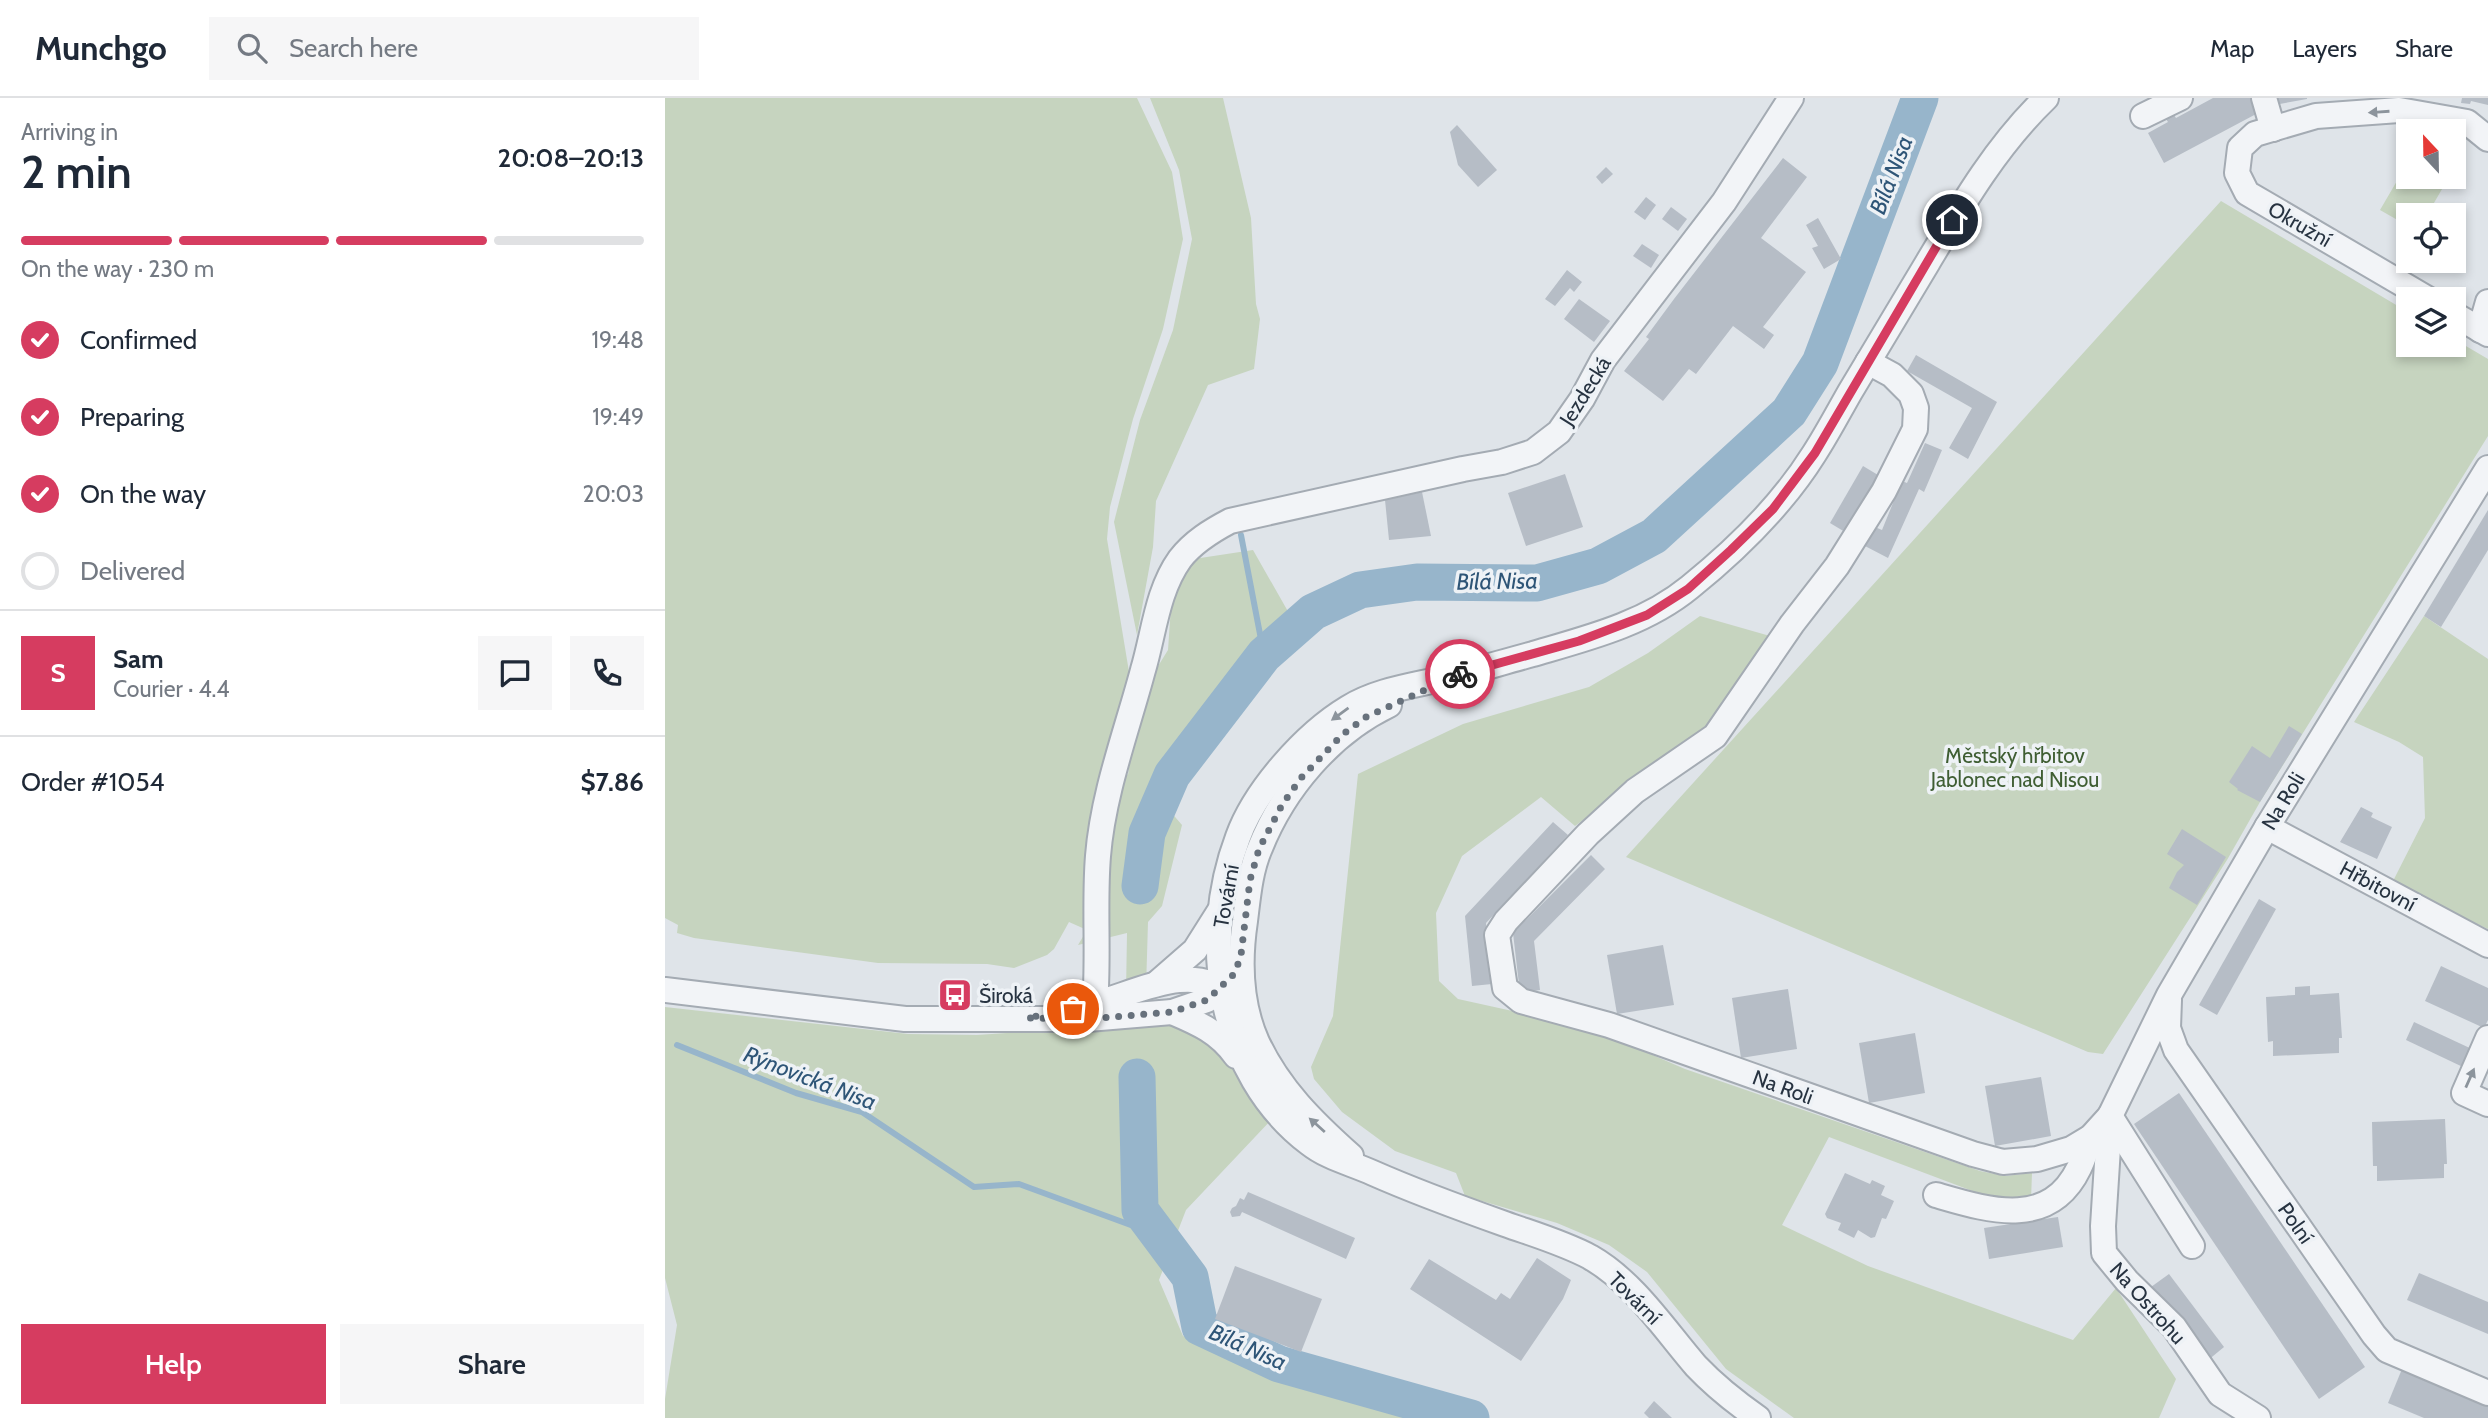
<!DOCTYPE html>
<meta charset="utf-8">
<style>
:root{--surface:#fff;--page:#f6f6f7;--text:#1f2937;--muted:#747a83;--line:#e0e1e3;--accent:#d63c60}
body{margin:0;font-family:Cabin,sans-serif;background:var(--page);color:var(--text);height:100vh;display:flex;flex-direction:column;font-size:26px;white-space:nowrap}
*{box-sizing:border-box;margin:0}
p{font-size:23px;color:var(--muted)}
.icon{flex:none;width:38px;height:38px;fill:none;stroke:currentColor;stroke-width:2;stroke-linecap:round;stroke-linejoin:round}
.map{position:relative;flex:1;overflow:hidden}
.side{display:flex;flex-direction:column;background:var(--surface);width:665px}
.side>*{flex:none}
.needle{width:46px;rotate:338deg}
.buttons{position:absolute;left:1731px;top:21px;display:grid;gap:14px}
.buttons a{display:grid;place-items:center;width:70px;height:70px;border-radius:0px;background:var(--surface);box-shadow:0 4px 10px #0003;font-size:35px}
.pin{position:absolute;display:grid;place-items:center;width:60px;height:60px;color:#fff;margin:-30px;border:4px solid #fff;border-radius:50%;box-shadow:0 2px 7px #0007}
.courier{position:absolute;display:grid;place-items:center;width:70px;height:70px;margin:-35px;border:5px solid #d63c60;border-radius:50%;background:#fff;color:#222;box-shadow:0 2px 9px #0007}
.headline em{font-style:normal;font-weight:600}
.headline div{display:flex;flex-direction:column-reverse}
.headline{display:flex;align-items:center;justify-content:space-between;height:119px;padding:0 21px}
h1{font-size:46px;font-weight:600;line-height:52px}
.bar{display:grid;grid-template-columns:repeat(4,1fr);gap:10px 7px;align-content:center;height:84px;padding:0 21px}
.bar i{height:9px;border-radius:5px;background:var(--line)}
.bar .active{background:var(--accent)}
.bar p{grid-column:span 4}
.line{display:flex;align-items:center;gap:18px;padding:0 21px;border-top:2px solid var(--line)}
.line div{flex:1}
.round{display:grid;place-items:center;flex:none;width:74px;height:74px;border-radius:0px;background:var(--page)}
ol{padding:0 21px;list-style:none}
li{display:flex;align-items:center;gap:21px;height:77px}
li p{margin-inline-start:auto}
li .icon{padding:7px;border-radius:50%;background:var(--accent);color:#fff;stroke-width:4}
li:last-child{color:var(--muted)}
li i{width:38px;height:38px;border:4px solid var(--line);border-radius:50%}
.primary-button{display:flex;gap:14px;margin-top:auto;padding:14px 21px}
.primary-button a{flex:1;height:80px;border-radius:0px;background:var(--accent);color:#fff;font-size:28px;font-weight:600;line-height:80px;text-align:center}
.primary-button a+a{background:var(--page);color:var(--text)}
header{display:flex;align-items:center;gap:42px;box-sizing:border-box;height:98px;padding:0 35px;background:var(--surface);border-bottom:2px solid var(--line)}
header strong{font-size:33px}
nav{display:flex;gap:38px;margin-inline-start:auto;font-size:24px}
.search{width:490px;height:63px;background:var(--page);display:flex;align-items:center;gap:18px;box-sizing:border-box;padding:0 24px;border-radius:0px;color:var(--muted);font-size:26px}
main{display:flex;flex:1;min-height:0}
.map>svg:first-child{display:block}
.green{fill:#c6d4bf}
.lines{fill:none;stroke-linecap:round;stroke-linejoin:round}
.stream{stroke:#97b5cb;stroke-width:6}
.river{stroke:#97b5cb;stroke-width:37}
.building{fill:#b6bdc6}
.minor-casing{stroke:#a4abb3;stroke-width:28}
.minor{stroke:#f2f4f7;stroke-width:24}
.oneway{fill:#8c949c}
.done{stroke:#67717c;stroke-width:7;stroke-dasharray:0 12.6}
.route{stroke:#d63c60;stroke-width:9}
.labels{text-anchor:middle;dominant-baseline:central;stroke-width:7;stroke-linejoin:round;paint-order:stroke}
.street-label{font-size:21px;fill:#273341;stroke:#eef2f6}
.park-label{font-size:21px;fill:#3f5e33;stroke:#eef2f6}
.poi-label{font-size:21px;fill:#273341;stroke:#eef2f6;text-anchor:start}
.water-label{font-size:23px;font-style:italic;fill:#2e5577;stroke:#eef2f6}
</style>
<header>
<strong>Munchgo</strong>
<div class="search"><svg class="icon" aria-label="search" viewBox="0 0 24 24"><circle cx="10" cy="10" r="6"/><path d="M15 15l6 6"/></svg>Search here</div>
<nav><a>Map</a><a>Layers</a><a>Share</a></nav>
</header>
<main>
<section class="side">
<div class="headline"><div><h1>2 min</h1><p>Arriving in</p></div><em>20:08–20:13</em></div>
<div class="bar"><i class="active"></i><i class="active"></i><i class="active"></i><i></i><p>On the way · 230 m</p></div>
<ol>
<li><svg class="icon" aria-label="check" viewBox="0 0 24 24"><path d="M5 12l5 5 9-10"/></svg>Confirmed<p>19:48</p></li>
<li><svg class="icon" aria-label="check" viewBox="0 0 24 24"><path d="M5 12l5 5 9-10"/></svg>Preparing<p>19:49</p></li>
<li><svg class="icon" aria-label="check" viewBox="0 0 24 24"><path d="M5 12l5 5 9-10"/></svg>On the way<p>20:03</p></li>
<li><i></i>Delivered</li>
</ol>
<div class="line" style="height:126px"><b class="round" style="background:var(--accent);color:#fff">S</b><div><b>Sam</b><p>Courier · 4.4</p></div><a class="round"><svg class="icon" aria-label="chat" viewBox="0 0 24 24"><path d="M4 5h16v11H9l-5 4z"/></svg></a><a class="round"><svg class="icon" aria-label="phone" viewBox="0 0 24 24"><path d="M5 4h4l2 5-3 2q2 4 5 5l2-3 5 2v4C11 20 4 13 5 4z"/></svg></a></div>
<div class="line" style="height:91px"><div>Order #1054</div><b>$7.86</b></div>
<div class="primary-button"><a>Help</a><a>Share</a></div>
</section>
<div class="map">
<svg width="1823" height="1320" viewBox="0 0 1823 1320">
<rect width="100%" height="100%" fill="#dfe4e9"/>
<!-- green -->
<g class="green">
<path d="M 0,0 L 472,0 L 507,74 L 518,141 L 498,231 L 468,321 L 445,409 L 442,441 L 468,598 L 456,667 L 463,677 L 474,599 L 503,552 L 509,464 L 588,452 L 625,517 L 580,561 L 566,587 L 547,606 L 539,620 L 491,684 L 492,698 L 517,727 L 497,808 L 483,824 L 481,891 L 461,894 L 462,835 L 413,847 L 422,832 L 404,824 L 389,851 L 382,857 L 349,870 L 322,866 L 213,865 L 29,840 L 12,835 L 13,827 L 0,820 Z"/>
<path d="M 485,0 L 558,0 L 586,120 L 591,206 L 595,221 L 589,271 L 543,287 L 491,403 L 488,449 L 472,537 L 449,424 L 475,322 L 508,232 L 527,141 L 514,72 Z"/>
<path d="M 1743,64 L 1743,79 L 1784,79 L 1762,117 L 1743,117 L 1743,128 L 1715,112 Z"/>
<path d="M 1556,103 L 1743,214 L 1743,247 L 1788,247 L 1789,241 L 1823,261 L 1823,338 L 1595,704 L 1562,762 L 1438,956 L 1423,954 L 961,759 Z"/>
<path d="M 1035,518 L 1105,538 L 1041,630 L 910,728 L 876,699 L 797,758 L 771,815 L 774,883 L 793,901 L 925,930 L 1020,971 L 1315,1073 L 1340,1078 L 1367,1075 L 1366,1102 L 1342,1106 L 1164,1039 L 1117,1127 L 1203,1168 L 1408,1242 L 1451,1190 L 1511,1281 L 1494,1320 L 1129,1320 L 1061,1271 L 982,1174 L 944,1147 L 892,1125 L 800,1098 L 791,1075 L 730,1053 L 677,1014 L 649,981 L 646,969 L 668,918 L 693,676 L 798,626 L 924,589 L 983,555 Z"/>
<path d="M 1759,518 L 1823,561 L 1823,831 L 1727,785 L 1760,720 L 1758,659 L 1734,644 L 1689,624 Z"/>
<path d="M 0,909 L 243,936 L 312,937 L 497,925 C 551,932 578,981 607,1021 L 521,1112 L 494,1182 L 518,1238 L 682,1302 L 759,1320 L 0,1320 L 0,1301 L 12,1227 L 0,1180 Z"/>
</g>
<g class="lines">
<!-- stream -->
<g class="stream">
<path d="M 576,437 L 599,557"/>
<path d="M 12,947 L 131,995 L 197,1014 L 309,1089 L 354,1086 L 493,1137"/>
</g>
<!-- river -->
<g class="river">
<path d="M 475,788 L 482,735 L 507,677 L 599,557 L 648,514 L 695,492 L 752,484 L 872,485 L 933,468 L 989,438 L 1124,314 L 1155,265 L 1255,0"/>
<path d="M 472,979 L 475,1112 L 525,1179 L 535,1229 L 614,1266 L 806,1320"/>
</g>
</g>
<!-- building -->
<g class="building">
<path d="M 1548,0 L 1586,0 L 1593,15 L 1499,65 L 1483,35 L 1503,24 L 1501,21 L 1509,17 L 1511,20 Z"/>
<path d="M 1608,0 L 1642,0 L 1642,1 L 1609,7 Z"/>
<path d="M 1797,0 L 1823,0 L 1823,7 L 1806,3 L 1805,6 L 1796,5 Z"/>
<path d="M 792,27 L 832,72 L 813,89 L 793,67 L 785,34 Z"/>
<path d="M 1118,60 L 1142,79 L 1096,140 L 1141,174 L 1098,229 L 1109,237 L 1099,251 L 1068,228 L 1031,276 L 1024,271 L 998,303 L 959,273 L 984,241 L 981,239 L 1009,201 Z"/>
<path d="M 941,69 L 948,76 L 937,86 L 931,79 Z"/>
<path d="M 981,99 L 991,107 L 980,122 L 969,114 Z"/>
<path d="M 1006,109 L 1022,121 L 1013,133 L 997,121 Z"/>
<path d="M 1153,120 L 1176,161 L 1159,171 L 1147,150 L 1153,148 L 1141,127 Z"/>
<path d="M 977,146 L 994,157 L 986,170 L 968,158 Z"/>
<path d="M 902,172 L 917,184 L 909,194 L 905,190 L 890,208 L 880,201 Z"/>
<path d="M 914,201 L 945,223 L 929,244 L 899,221 Z"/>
<path d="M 1251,257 L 1332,304 L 1303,361 L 1284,350 L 1307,310 L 1242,273 Z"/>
<path d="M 1260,345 L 1277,352 L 1259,394 L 1254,391 L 1223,460 L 1200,448 L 1210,429 L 1217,432 L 1237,383 L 1242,385 Z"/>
<path d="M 1198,368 L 1213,377 L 1180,434 L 1165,425 Z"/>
<path d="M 900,376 L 918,429 L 861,448 L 843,395 Z"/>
<path d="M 757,394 L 766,438 L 724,442 L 720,402 Z"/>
<path d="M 1823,412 L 1823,452 L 1776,529 L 1759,518 Z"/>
<path d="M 1624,628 L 1637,636 L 1595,704 L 1572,692 L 1573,691 L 1564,684 L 1587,648 L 1605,660 Z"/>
<path d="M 1696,709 L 1708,715 L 1706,719 L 1727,729 L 1712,761 L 1675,744 Z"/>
<path d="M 888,724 L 903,737 L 821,825 L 827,886 L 807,888 L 800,818 Z"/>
<path d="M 1517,731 L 1561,759 L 1532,807 L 1504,790 L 1512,774 L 1519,767 L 1502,756 Z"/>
<path d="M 926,757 L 940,771 L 869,843 L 875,892 L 855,895 L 848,835 Z"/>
<path d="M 1594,801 L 1611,811 L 1552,917 L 1534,907 Z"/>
<path d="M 998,847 L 1009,907 L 952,916 L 942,857 Z"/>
<path d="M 1776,868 L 1823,890 L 1823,922 L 1819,930 L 1760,903 Z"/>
<path d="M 1645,888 L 1645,897 L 1674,895 L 1677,940 L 1674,940 L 1674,955 L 1608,958 L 1608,943 L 1603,944 L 1601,899 L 1630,897 L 1630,889 Z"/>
<path d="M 1123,891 L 1132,951 L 1076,960 L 1067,900 Z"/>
<path d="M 1749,924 L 1809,952 L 1800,970 L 1741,942 Z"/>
<path d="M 1250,935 L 1260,995 L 1204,1005 L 1194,945 Z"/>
<path d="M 1376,979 L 1386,1038 L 1330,1048 L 1320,988 Z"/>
<path d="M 1514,995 L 1700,1269 L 1654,1301 L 1469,1026 Z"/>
<path d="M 1780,1021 L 1782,1066 L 1779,1066 L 1779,1080 L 1712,1083 L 1712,1068 L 1708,1068 L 1707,1024 Z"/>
<path d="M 1180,1075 L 1205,1086 L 1207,1082 L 1220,1088 L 1216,1097 L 1229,1103 L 1221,1121 L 1217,1120 L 1210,1139 L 1206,1140 L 1193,1132 L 1189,1140 L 1173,1132 L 1176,1125 L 1162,1120 L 1160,1116 Z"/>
<path d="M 583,1094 L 690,1140 L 681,1161 L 577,1114 L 575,1118 L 567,1119 L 565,1114 L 567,1110 L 571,1108 L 575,1100 L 579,1102 Z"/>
<path d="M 1393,1119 L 1398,1149 L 1324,1161 L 1319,1130 Z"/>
<path d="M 872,1160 L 906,1182 L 898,1201 L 856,1263 L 745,1191 L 764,1161 L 831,1202 L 836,1195 L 845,1201 Z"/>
<path d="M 570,1168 L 657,1201 L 636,1254 L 550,1221 Z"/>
<path d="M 1754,1175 L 1823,1204 L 1823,1236 L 1742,1202 Z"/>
<path d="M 1504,1176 L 1559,1249 L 1542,1263 L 1486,1189 Z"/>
<path d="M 1737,1271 L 1823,1308 L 1823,1320 L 1759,1320 L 1723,1305 Z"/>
<path d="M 989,1303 L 1007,1320 L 984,1320 L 979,1315 Z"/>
</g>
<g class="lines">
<!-- minor casing -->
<g class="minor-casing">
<g id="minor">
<path d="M 1599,0 L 1608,31"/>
<path d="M 1478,18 L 1515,0"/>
<path d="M 1763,201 L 1582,95 L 1572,75 L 1575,50 L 1590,36 L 1651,18 L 1734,12 L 1802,24 L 1823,41"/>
<path d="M 1788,216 L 1823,236"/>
<path d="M 1815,232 L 1823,204"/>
<path d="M 1203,264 L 1227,277 L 1246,296 L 1251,310 L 1250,331 L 1219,393 L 1172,468 L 1127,526 L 1050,638 L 970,693 L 923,736 L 841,823 L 832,837 L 840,890 L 856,903 L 944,927 L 1308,1056 L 1338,1064 L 1372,1061 L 1406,1051 L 1426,1039 L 1445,1018 L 1504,897 L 1602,729 L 1823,370"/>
<path d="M 1602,729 L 1823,847"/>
<path d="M 491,886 L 530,852 L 554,814"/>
<path d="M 0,892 L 240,921 L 423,921 L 507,914 L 542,902 L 565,881"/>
<path d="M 1504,902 L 1503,930 L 1511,952 L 1709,1237 L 1722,1252 L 1823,1295"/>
<path d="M 430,907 C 434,857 429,807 433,758 C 438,695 462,632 478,572 C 489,535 492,493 515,461 C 528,444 546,433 565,423 L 798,371 L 837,364 L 868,354 L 894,334 L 917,301 L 938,262 L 1059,104 L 1126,0"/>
<path d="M 417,909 C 464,900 522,861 566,896"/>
<path d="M 507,914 C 533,925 554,934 571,958"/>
<path d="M 1823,940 L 1799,995 L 1823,1006"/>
<path d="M 1445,1018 L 1438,1128 L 1439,1155 L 1462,1183 L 1509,1229 L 1555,1296 L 1593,1320"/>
<path d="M 1445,1018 L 1527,1148"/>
<path d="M 686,1058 C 648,1024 614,991 592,944 C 575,906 574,863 580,823 C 583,799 585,773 595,750 C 619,690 666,635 724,607"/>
<path d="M 1271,1097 C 1323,1112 1384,1132 1414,1070 C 1419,1060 1422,1049 1426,1039"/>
<path d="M 1093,1320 C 1070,1304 1050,1288 1031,1268 C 999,1231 969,1184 925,1159 C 899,1145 868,1136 840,1126 C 795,1110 751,1094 708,1075 C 686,1065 663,1060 644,1045 C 553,976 534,842 573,739 C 590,692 640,636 683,610 C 712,592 747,588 780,580 C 809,573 838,564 868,556 C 923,540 980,526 1025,489 C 1072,451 1117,407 1149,356 C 1162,336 1173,315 1185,294 C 1211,251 1237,208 1263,164 C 1298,105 1332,47 1381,0"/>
</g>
</g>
<!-- minor -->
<use href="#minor" class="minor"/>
</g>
<!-- one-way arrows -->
<defs><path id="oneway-solid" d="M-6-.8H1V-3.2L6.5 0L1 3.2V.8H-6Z" transform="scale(1.75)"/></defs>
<g class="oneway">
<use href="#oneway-solid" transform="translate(1714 14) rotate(176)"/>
<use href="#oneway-solid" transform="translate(675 616) rotate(144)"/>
<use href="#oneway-solid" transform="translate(1805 980) rotate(-66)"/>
<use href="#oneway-solid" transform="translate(652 1027) rotate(-138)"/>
</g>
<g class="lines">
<!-- done -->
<path class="done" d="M 408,911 L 362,920 L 423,921 L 507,914 L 542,902 L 570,875 L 576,857 L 585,782 L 594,751 L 617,707 L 636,680 L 677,637 L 701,619 L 795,576"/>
<!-- route -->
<path class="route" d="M 795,576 L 914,543 L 982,517 L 1023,491 L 1066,452 L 1108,411 L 1150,355 L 1287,122"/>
</g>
<!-- icons -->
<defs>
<g id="bus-square" transform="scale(1.75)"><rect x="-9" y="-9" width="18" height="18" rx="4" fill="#d63c60" stroke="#eef2f6"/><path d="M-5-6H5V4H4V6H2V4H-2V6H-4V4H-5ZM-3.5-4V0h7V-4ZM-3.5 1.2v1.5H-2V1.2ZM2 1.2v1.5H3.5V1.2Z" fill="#fff"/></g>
</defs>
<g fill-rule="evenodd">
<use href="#bus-square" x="290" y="897"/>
</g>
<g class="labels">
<!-- street labels -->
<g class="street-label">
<text transform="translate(1635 126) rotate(30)">Okružní</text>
<text transform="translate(920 293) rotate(-58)">Jezdecká</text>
<text transform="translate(1618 703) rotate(-59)">Na Roli</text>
<text transform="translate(1713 788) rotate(28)">Hřbitovní</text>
<text transform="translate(561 798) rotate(-80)">Tovární</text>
<text transform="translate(1118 989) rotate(20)">Na Roli</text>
<text transform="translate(1631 1125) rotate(55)">Polní</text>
<text transform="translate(970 1200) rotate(45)">Tovární</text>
<text transform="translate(1483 1205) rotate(48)">Na Ostrohu</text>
</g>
<!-- park labels -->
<g class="park-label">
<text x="1350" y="657">Městský hřbitov<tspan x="1350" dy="24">Jablonec nad Nisou</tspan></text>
</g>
<!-- poi labels -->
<g class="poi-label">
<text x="314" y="897">Široká</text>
</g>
<!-- water labels -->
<g class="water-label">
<text transform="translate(1226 77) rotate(-69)">Bílá Nisa</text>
<text transform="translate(832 483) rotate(-1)">Bílá Nisa</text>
<text transform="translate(145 980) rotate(21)">Rýnovická Nisa</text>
<text transform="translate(583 1249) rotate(24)">Bílá Nisa</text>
</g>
</g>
</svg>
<div class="buttons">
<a><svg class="needle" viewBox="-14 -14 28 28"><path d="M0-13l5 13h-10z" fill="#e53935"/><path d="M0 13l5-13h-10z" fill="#747a83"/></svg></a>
<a><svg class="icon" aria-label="locate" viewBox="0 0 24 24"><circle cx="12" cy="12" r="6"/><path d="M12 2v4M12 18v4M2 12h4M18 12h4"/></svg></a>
<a><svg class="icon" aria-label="layers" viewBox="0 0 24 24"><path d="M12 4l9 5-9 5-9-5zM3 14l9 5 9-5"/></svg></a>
</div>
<div class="pin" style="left:408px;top:911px;background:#ea580c"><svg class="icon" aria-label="bag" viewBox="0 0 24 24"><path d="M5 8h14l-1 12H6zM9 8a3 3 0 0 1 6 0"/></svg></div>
<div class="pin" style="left:1287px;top:122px;background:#1f2937"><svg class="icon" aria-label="home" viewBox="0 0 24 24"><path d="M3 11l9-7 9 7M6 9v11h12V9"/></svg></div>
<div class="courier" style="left:795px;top:576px"><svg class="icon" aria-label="bike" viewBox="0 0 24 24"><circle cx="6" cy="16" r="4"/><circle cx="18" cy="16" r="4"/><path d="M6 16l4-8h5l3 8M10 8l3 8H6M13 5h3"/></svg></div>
</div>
</main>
